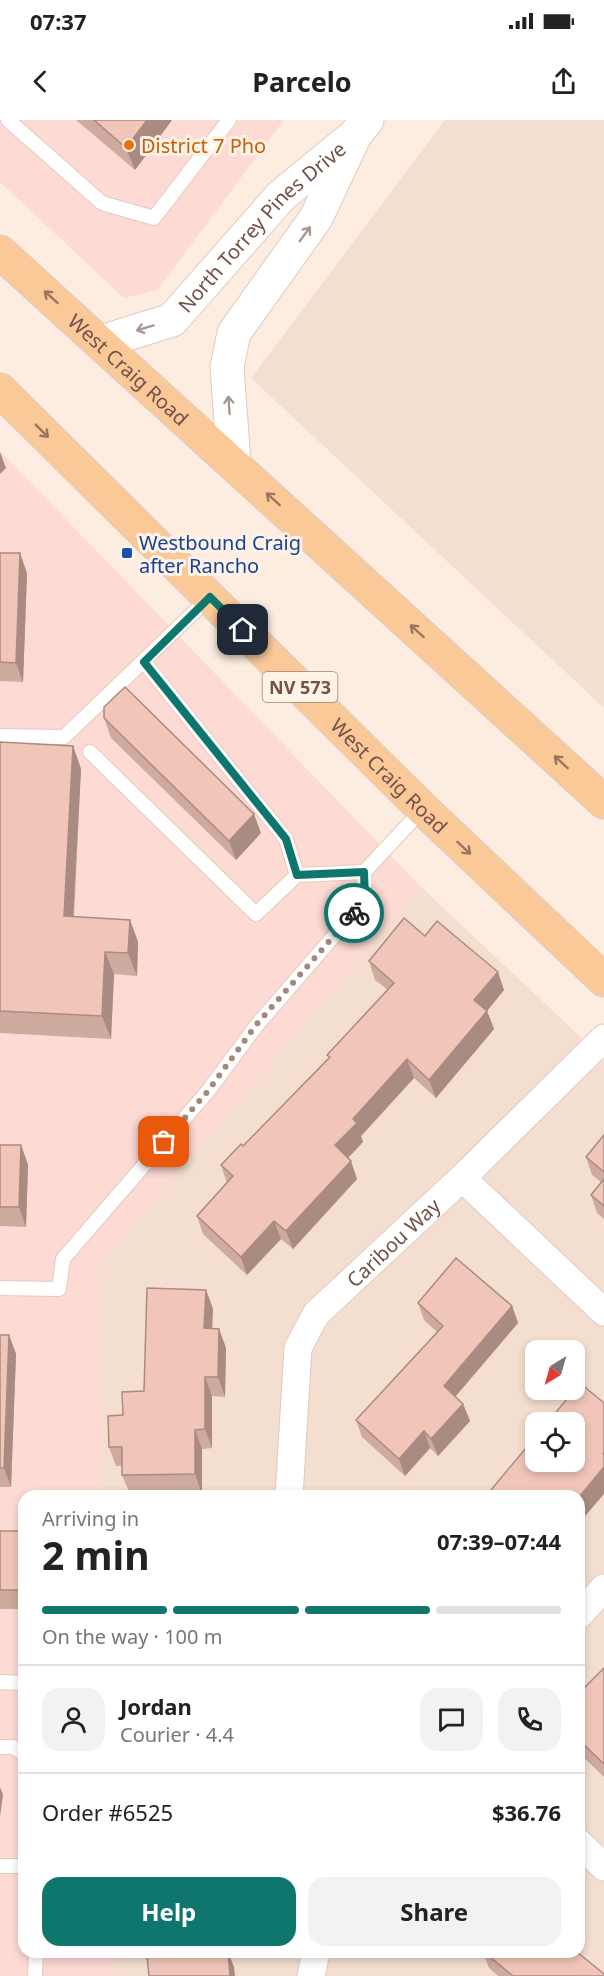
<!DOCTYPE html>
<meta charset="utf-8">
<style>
:root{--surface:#fff;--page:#f2f2f2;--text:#222;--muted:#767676;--line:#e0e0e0;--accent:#0f766e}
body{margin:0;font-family:"Noto Sans",sans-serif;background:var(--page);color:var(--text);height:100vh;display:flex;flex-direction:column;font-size:22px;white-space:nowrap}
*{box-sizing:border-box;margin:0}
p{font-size:20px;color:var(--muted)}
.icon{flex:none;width:33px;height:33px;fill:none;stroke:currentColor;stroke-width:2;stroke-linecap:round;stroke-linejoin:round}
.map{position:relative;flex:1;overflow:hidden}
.sheet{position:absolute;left:18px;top:1370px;width:567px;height:468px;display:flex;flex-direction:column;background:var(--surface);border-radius:18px;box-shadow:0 3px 9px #0003}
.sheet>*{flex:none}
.needle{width:39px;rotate:217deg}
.fabs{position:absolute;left:525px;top:1220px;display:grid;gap:12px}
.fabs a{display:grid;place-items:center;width:60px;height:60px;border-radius:12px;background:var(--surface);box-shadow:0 3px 9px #0003;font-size:30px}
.pin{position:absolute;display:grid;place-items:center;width:51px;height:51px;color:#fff;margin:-26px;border-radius:12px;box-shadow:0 3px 9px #0006}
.courier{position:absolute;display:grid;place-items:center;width:60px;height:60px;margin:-30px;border:4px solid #0f766e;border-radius:50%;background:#fff;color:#222;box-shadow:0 2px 8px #0007}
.head em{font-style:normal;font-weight:700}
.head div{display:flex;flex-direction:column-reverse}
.head{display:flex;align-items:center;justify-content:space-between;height:102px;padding:0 24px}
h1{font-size:39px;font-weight:700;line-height:45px}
.bar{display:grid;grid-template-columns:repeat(4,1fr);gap:9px 6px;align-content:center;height:72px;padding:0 24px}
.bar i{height:8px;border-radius:4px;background:var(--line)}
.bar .selected{background:var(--accent)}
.bar p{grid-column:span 4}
.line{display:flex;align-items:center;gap:15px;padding:0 24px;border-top:2px solid var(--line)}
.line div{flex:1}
.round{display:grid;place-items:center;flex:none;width:63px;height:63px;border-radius:18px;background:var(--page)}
.button{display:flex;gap:12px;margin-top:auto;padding:12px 24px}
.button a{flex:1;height:69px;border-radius:18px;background:var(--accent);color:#fff;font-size:24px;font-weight:700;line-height:69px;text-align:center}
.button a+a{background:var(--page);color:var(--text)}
.status{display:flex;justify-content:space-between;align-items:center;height:42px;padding:0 30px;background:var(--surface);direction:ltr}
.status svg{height:16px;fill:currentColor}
header{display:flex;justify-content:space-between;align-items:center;height:78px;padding:0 24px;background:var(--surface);font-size:27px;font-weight:700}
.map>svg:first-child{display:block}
.residential{fill:#f4decf;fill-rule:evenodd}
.commercial{fill:#fddad4}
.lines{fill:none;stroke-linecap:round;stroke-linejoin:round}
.service-casing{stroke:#e2cabf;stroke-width:16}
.minor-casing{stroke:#e2cabf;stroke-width:29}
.tertiary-casing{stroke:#e2cabf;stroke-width:35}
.primary-casing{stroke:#d8cecc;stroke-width:35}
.service{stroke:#fff;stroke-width:14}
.minor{stroke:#fff;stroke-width:27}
.tertiary{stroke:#fff;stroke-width:33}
.primary{stroke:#fbc898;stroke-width:33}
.wall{fill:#cfaa9e}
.shaded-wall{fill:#a98b81}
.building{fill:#f1c6b8;stroke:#a98b81;stroke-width:1.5}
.oneway{stroke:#ab9791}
.oneway2{stroke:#9c7560}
.done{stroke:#a3887d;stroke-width:6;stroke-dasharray:0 10.8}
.route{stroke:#0f766e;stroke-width:8}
.food-dot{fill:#e8710a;stroke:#fff2e6;stroke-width:2}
.transit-dot{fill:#1a4fb4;stroke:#fff2e6;stroke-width:2}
.labels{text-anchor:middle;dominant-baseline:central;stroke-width:6;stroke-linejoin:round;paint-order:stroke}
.shield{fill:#fff2e6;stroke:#9d8177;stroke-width:1.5}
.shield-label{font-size:18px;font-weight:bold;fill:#735148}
.food-label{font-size:20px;fill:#c56008;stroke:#fff2e6;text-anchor:start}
.street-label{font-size:20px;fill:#735148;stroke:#fff2e6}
.transit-label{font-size:20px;fill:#164399;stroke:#fff2e6;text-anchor:start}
</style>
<div class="status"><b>07:37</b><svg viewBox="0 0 49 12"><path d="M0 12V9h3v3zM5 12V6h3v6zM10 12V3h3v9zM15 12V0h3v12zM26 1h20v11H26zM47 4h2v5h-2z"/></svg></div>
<header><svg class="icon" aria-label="back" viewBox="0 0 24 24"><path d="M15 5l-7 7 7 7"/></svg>Parcelo<svg class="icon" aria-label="share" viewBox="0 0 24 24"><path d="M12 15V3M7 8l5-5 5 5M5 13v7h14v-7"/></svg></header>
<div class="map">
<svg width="604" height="1856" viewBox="0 0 604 1856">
<rect width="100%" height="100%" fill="#fcede0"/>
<!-- residential -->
<g class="residential">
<path d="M 445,0 L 604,0 L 604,588 L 251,258 Z"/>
<path d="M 421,767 L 604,939 L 604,1856 L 113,1856 L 113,1832 L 579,1832 L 579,1376 L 103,1375 L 98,1146 ZM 536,1230 L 574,1230 L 574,1269 L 536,1269 ZM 536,1302 L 574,1302 L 574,1341 L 536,1341 Z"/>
</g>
<!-- commercial -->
<g class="commercial">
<path d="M 0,0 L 284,0 L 157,170 L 124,178 L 0,62 Z"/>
<path d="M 0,331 L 421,767 L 98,1146 L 103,1375 L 24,1376 L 24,1832 L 113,1832 L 113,1856 L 0,1856 Z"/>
</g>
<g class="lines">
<!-- service casing -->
<g class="service-casing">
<g id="service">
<path d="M 8,0 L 102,83 L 154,98 L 229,0"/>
<path d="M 144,542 L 286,719 L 297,755"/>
<path d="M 0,616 L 64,617 L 210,477"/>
<path d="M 90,632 L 256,794 L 297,755 L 364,752"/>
<path d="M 0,1168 L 59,1169 L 63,1139 L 208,971 L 257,905 L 365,780 L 364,752 L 423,689"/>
<path d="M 0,1562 L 24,1563"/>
<path d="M 0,1627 L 13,1627 L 24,1633"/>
<path d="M 0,1746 L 24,1746"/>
<path d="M 35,1856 L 36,1832"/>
</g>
</g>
<!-- minor casing -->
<g class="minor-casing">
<g id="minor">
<path d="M 462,1058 L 604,1192"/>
<path id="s1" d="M 289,1376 L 298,1228 L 316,1194 L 462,1058 L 604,918"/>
<path d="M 579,1495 L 604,1468"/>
<path d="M 579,1723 L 604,1747"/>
<path d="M 311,1856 L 316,1832"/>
</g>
</g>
<!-- tertiary casing -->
<g class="tertiary-casing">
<g id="tertiary">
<path id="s2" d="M 101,222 L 172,200 L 281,76 L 349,20"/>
<path d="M 234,343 L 227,247 L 234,213 L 316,98 L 355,15 L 367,0"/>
</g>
</g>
<!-- primary casing -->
<g class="primary-casing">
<g id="primary">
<path id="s3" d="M 0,132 L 604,682"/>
<path id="s4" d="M 0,270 L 423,689 L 604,860"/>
</g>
</g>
<!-- service -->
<use href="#service" class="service"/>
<!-- minor -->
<use href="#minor" class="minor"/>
<!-- tertiary -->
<use href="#tertiary" class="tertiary"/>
<!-- primary -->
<use href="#primary" class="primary"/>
</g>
<!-- wall -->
<g class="wall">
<path d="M 76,0 L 172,0 L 135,50 Z"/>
<path d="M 0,433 L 27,453 L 23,562 L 0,561 Z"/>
<path d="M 104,598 L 261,713 L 236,740 L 111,618 Z"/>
<path d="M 0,622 L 73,626 L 81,649 L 74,797 L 130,800 L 138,822 L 137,856 L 114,854 L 111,919 L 0,913 Z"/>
<path d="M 425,816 L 504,870 L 487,891 L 494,909 L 436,978 L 414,958 L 361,1016 L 363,1022 L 348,1038 L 357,1059 L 293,1129 L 281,1119 L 247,1155 L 203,1114 L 197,1096 L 227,1063 L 221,1045 L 243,1026 L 329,938 L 327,935 L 388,870 L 375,860 L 369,841 Z"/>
<path d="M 604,1015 L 604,1099 L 597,1093 L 591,1075 L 601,1062 L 592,1055 L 586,1037 Z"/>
<path d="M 0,1025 L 21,1025 L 28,1045 L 26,1107 L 0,1106 Z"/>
<path d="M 206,1170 L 213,1189 L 212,1209 L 219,1209 L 226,1228 L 225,1277 L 212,1276 L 212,1328 L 202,1329 L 202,1374 L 130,1374 L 122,1355 L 122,1346 L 116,1346 L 109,1327 L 123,1295 L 144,1271 Z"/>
<path d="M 418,1183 L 512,1186 L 518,1203 L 455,1276 L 463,1284 L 470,1301 L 438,1336 L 430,1328 L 405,1356 L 362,1317 L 356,1300 L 437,1212 L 424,1200 Z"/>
<path d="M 0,1215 L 9,1215 L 16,1234 L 11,1367 L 0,1367 Z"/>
<rect x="0" y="1411" width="24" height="78"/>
<path d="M 604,1548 L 604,1657 L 579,1633 L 579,1573 Z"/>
<path d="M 483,1832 L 577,1832 L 604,1856 L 498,1856 L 489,1848 Z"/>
</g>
<!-- shaded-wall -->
<g class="shaded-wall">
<path d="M 147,0 L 172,0 L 135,50 L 126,28 Z"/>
<path d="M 0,332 L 6,348 L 0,354 Z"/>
<path d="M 20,433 L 27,453 L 23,562 L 16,543 Z"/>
<path d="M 73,626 L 81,649 L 72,819 L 64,796 Z"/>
<path d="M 254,694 L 261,713 L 236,740 L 229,721 Z"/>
<path d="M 130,800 L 138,822 L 137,856 L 128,833 Z"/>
<path d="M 105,832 L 114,854 L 111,919 L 102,896 Z"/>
<path d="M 498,852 L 504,870 L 481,898 L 474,880 Z"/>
<path d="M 487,891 L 494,909 L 436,978 L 429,960 Z"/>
<path d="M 407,939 L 414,958 L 361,1016 L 363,1022 L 342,1044 L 335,1025 L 353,999 Z"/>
<path d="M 21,1025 L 28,1045 L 26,1107 L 19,1087 Z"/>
<path d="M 351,1041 L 357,1059 L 293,1129 L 286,1111 Z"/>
<path d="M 274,1101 L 281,1119 L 247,1155 L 241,1137 Z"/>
<path d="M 206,1170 L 213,1189 L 211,1228 L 204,1208 Z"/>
<path d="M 512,1186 L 518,1203 L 450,1283 L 444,1266 Z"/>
<path d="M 219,1209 L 226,1228 L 225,1277 L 218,1257 Z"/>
<path d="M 9,1215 L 16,1234 L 11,1367 L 4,1348 Z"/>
<path d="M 205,1257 L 212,1276 L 212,1328 L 205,1309 Z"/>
<path d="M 463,1284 L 470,1301 L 438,1336 L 431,1319 Z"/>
<path d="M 195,1310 L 202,1329 L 202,1374 L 195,1354 Z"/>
<path d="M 424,1311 L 430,1328 L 405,1356 L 399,1339 Z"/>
<path d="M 604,1347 L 604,1374 L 579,1403 L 579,1377 Z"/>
<path d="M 0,1667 L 3,1675 L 0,1697 Z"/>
<path d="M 228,1832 L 234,1847 L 235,1856 L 230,1856 Z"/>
</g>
<!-- building -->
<g class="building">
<path d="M 94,0 L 147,0 L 126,28 Z"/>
<path d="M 0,433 L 20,433 L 16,543 L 0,542 Z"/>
<path d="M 125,567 L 254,694 L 229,721 L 104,598 L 104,587 Z"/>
<path d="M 0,622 L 73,626 L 64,796 L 130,800 L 128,833 L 105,832 L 102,896 L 0,891 Z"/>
<path d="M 404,798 L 425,816 L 437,801 L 498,852 L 474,880 L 487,891 L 429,960 L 407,939 L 353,999 L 357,1003 L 335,1025 L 351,1041 L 286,1111 L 274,1101 L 241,1137 L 197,1096 L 233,1056 L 221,1045 L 241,1024 L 243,1026 L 330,937 L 327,935 L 394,863 L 369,841 Z"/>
<path d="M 604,1015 L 604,1052 L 586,1037 Z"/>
<path d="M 0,1025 L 21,1025 L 19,1087 L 0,1087 Z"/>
<path d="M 604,1059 L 604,1086 L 591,1075 Z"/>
<path d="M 456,1138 L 512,1186 L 444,1266 L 463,1284 L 431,1319 L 424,1311 L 399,1339 L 356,1300 L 443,1206 L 418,1183 Z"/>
<path d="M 147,1168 L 206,1170 L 204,1208 L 219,1209 L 218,1257 L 205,1257 L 205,1309 L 195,1310 L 195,1354 L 122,1355 L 122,1327 L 109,1327 L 108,1296 L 123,1295 L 122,1272 L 144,1271 Z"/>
<path d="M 0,1215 L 9,1215 L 4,1348 L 0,1348 Z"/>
<path d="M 580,1263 L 604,1283 L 604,1332 L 603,1334 L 604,1335 L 604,1347 L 579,1377 L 579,1376 L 486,1376 L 536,1316 L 536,1341 L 574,1341 L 574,1302 L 548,1302 Z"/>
<rect x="0" y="1411" width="24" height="59"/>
<path d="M 604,1548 L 604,1644 L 579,1620 L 579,1573 Z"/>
<path d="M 203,1832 L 228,1832 L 230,1856 L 149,1856 L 147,1836 Z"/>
<path d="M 484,1832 L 577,1832 L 604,1854 L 604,1856 L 513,1856 Z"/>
</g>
<!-- one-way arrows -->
<defs><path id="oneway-shaft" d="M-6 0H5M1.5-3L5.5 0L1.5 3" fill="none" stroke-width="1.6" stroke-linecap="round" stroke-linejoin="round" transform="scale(1.5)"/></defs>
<g class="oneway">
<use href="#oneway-shaft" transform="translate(305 114) rotate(-54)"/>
<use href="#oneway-shaft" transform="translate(145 208) rotate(163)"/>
<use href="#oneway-shaft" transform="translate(229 285) rotate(-94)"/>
</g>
<g class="oneway2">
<use href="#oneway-shaft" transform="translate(51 177) rotate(-138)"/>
<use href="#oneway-shaft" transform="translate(42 311) rotate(45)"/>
<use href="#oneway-shaft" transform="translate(273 379) rotate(-138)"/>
<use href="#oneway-shaft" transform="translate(417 511) rotate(-138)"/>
<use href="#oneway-shaft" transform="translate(561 642) rotate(-138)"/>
<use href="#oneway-shaft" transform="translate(464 728) rotate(43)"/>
</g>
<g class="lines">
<!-- done -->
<path class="done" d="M 164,1022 L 208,971 L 256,905 L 354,793"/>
<!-- route -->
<path class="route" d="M 243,510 L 210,477 L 144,542 L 286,719 L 297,755 L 364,752 L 365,780 L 354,793"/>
</g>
<!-- markers -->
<circle class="food-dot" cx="129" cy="25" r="6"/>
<rect class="transit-dot" x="121" y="427" width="12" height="12" rx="3"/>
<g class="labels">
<!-- shield labels -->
<rect class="shield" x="262.5" y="552" width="75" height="30" rx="4.5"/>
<g class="shield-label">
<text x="300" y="567">NV 573</text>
</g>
<!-- food labels -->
<g class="food-label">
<text x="141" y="25">District 7 Pho</text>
</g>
<!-- street labels -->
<g class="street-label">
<text stroke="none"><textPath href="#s2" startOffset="204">North Torrey Pines Drive</textPath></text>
<text stroke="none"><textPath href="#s3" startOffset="174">West Craig Road</textPath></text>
<text stroke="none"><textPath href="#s4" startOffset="548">West Craig Road</textPath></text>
<text stroke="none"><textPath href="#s1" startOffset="292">Caribou Way</textPath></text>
</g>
<!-- transit labels -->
<g class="transit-label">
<text x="139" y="422">Westbound Craig<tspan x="139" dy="23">after Rancho</tspan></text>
</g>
</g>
</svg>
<div class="fabs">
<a><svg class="needle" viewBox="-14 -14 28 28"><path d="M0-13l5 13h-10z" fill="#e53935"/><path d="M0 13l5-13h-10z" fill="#767676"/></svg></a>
<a><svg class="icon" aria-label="locate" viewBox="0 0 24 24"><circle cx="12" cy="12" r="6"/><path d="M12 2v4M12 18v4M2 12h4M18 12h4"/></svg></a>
</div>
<div class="pin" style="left:164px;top:1022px;background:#ea580c"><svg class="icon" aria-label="bag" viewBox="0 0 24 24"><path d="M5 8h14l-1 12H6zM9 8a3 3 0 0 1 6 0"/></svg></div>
<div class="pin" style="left:243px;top:510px;background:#1f2937"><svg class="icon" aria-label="home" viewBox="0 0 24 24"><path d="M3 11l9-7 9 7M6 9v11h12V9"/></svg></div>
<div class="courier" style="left:354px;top:793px"><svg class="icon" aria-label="bike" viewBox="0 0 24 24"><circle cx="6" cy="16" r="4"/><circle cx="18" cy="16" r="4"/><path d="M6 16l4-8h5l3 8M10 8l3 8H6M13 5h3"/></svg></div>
<section class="sheet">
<div class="head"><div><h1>2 min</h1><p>Arriving in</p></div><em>07:39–07:44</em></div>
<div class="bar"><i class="selected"></i><i class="selected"></i><i class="selected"></i><i></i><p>On the way · 100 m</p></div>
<div class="line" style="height:108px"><a class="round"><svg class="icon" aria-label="person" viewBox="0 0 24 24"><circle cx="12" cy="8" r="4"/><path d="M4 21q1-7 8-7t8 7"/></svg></a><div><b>Jordan</b><p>Courier · 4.4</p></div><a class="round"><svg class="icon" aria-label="chat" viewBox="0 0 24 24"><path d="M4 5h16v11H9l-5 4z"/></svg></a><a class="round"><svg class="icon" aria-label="phone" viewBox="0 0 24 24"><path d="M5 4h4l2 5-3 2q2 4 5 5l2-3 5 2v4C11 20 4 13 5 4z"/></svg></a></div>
<div class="line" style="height:78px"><div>Order #6525</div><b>$36.76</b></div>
<div class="button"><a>Help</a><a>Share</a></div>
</section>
</div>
